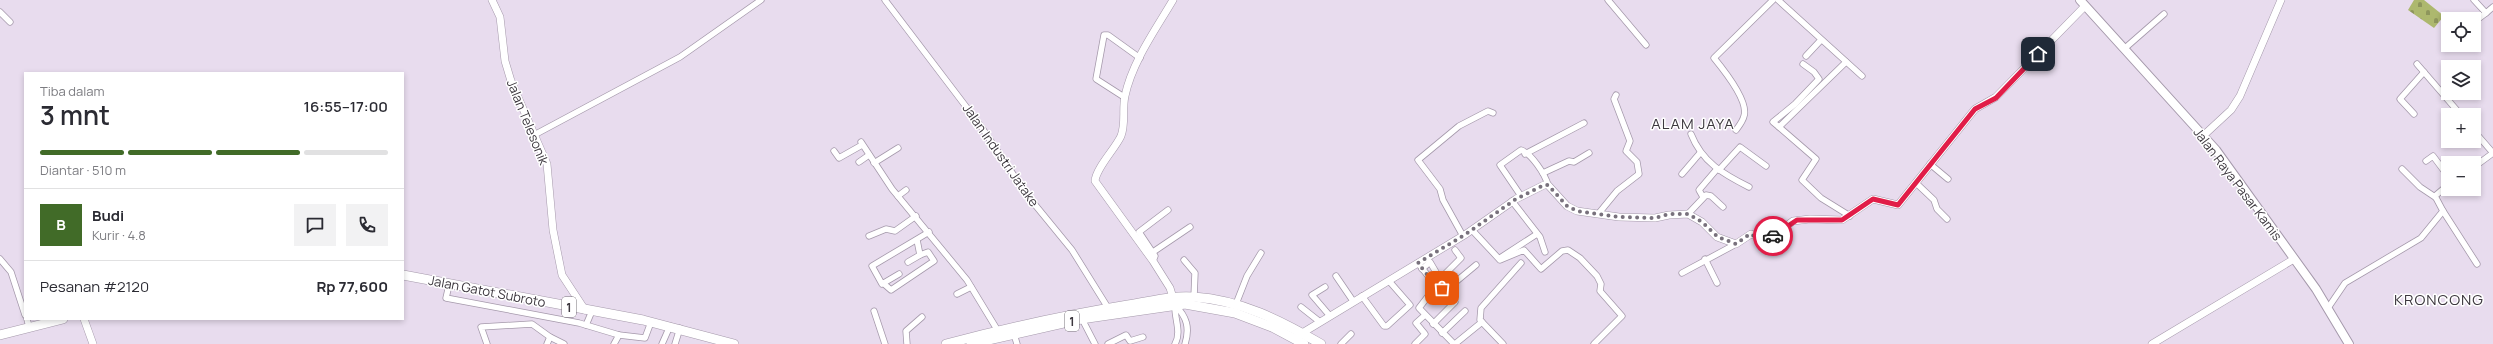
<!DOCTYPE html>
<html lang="id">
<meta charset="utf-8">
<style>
:root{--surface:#fff;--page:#f2f2f3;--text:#2b2b33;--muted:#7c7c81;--line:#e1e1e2;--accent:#416b28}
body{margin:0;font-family:Manrope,sans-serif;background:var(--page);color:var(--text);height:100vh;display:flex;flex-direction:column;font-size:15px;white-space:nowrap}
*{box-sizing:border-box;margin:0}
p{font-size:13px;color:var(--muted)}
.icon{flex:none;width:22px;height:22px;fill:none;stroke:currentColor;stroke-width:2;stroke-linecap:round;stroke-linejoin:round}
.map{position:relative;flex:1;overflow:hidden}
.sheet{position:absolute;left:24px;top:72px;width:380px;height:248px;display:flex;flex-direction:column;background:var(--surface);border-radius:0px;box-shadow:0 2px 6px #0003}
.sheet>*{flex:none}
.controls{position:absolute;left:2441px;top:12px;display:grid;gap:8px}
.controls a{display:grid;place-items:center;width:40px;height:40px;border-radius:0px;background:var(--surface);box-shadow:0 2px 6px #0003;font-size:20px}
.pin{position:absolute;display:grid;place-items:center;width:34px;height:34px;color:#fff;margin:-17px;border-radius:8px;box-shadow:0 2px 6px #0006}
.courier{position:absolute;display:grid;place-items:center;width:40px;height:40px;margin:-20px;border:3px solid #e11d48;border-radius:50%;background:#fff;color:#222;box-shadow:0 1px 5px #0007}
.summary em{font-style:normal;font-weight:600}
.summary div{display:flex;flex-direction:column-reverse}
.summary{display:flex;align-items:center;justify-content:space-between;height:68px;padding:0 16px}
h1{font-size:26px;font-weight:600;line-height:30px}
.bar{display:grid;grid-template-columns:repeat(4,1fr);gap:6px 4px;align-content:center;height:48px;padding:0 16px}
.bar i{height:5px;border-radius:3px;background:var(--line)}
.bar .active{background:var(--accent)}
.bar p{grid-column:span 4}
.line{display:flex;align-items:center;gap:10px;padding:0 16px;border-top:1px solid var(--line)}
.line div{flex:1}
.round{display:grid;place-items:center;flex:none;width:42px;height:42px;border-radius:0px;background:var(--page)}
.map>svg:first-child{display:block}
.cemetery{fill:url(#cemetery-stones)}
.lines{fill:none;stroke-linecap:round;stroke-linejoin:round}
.minor-casing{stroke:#a599ab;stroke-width:7}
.tertiary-casing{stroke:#a599ab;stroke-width:8}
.secondary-casing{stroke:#a599ab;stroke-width:10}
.trunk-casing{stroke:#a599ab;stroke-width:10}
.minor{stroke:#fff;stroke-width:5.5}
.tertiary{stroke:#fff;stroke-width:7}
.secondary{stroke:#fff;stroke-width:8}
.trunk{stroke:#fff;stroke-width:9}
.done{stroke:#78717c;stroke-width:4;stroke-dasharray:0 7.2}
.route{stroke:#e11d48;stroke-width:5}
.labels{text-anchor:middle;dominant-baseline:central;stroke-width:3;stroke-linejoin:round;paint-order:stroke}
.shield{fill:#fff;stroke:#767378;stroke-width:1}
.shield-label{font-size:12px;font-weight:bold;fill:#3c373e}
.street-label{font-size:13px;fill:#3c373e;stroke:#fff}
.quarter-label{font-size:15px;letter-spacing:1px;fill:#3c373e;stroke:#fff}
</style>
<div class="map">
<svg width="2493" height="344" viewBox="0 0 2493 344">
<defs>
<pattern id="cemetery-stones" width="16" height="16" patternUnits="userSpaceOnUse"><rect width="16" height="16" fill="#adb86e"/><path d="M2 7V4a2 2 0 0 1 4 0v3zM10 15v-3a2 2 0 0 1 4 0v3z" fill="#8e965c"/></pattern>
</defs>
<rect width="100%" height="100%" fill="#e8dcee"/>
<!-- cemetery -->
<path class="cemetery" d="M 2414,0 L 2424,0 L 2444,16 L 2434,28 L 2408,10 Z"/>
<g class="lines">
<!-- minor casing -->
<g class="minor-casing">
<g id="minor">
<path d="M 885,0 L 980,125 L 1027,195 L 1072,250 L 1110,311"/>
<path d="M 1608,0 L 1646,45"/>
<path d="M 1778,0 L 1862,76"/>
<path d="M 2474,0 L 2486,13 L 2493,7"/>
<path d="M 0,12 L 10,22"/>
<path d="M 2474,22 L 2486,13"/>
<path d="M 2124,49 L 2164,14"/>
<path d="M 1806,56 L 1820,41"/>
<path d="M 1846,62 L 1779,127 L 1816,159 L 1802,180 L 1821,198 L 1850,216"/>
<path d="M 2417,64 L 2461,115"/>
<path d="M 1124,97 L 1096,79 L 1104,35 L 1108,35 L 1140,58"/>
<path d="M 2414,114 L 2400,99 L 2424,72"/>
<path d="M 1779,127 L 1773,122 L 1795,104 L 1819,79 L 1814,72 L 1803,64"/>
<path d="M 1736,130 C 1739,126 1743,121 1744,116 C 1749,101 1723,69 1714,58 L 1773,0"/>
<path d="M 2474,131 L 2493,153"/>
<path d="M 536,134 L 680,57 L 761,0"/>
<path d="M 1691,134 C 1702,162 1723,174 1749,187"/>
<path d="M 2445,138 L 2448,135"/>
<path d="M 861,142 L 892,189 L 967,280 L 998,331"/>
<path d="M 834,151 L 839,158 L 862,145"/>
<path d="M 1525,154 L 1584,123"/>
<path d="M 2426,161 L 2433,156 L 2448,176"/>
<path d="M 859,162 L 869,155"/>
<path d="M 874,163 L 898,148"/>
<path d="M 1930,164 L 1948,179"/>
<path d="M 2474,167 L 2493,153"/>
<path d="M 2402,169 L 2420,187 L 2435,197"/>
<path d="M 1719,170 L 1740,147 L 1766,166"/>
<path d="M 1543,173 L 1569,161 L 1574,162 L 1589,153"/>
<path d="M 1682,174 L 1700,153"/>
<path d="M 1916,183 L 1934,200 L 1937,209 L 1947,219"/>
<path d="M 898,196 L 906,190"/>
<path d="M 1521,196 L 1500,165 L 1521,150 C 1531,153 1545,174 1548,185"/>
<path d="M 1703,197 L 1699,190 L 1717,169"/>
<path d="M 1512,201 L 1540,237 L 1545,252"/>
<path d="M 2443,211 L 2477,264"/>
<path d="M 1599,213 L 1617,191 L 1639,174 L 1637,162 L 1626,151 L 1630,141 L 1614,99 L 1616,95"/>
<path d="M 1688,214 L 1706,195 L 1711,196 L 1723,207"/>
<path d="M 1472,230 L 1500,260 L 1524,250 L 1541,269 L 1562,251 L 1568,250 L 1580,258 L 1597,276 L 1601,284 L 1600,291 L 1622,316 L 1594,344"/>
<path d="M 869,236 L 886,229 L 895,231 L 916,216"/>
<path d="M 1463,236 L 1443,200 L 1440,189 L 1418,160 L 1459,126 L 1488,111 L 1493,113"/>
<path d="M 1153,252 L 1190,227"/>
<path d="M 1500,258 L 1537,234"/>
<path d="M 0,259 L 11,272 L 25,315"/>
<path d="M 1705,259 L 1717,283"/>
<path d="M 1184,260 L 1195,273 L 1194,297"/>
<path d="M 1153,261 L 1155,256 L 1139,232 L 1168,210"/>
<path d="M 908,262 L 920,255 L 917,240"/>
<path d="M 1418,263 L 1436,286 L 1446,290 L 1476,265"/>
<path d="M 1422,269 L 1430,262 L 1440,279 L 1461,258 L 1455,250"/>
<path d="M 1682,273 L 1736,244"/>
<path d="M 899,274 L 882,284 L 872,266 L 929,232"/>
<path d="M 1336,276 L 1353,301"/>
<path d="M 1440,279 L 1448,288"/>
<path d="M 883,283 L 891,290 L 934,261 L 928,252 L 920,255"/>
<path d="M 449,285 L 446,298 L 579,323 L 619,335 L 645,338 L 651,322"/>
<path d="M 1436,286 L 1419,308 L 1454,344"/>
<path d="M 1325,287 L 1312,295 L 1330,316"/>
<path d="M 957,294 L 971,287"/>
<path d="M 1362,296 L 1384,326 L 1387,326 L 1410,305 L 1389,281"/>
<path d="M 1236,304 L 1247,276 L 1261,253"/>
<path d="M 1175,305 C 1187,317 1190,328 1185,344"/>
<path d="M 1175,305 C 1174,318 1182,332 1175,344"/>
<path d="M 1301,307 L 1320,322"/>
<path d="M 2328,308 L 2345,283 L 2421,238 L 2443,211 L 2435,196 L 2448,185"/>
<path d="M 874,311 L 885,344"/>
<path d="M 1081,317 L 1095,344"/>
<path d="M 27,319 L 29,327"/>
<path d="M 1433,324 L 1455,302 L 1446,290"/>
<path d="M 586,325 L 592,311"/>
<path d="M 1442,333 L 1465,311"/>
<path d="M 1014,334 L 1017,344"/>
<path d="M 487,344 L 481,327 L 532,324 L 550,337 L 564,344"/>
<path d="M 547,344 L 550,337"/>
<path d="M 614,344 L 619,335"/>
<path d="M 662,344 L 670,326"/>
<path d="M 675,344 L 680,328"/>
<path d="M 907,344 L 906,331 L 922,317"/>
<path d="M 1108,344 L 1126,335 L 1130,341 L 1143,337"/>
<path d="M 1341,344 L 1351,334"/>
<path d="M 1415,344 L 1425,334 L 1416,323 L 1425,315"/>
<path d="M 1455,344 L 1482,322"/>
<path d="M 1503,344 L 1480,320 L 1481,308 L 1521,263"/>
</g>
</g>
<!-- tertiary casing -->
<g class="tertiary-casing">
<g id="tertiary">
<path d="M 492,0 L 500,17 L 505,61 L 511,81 L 547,164 L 553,230 L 562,275 L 585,310"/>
<path d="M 1173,0 C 1156,29 1132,62 1125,96 C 1122,109 1126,123 1121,136 C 1115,149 1096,168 1095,181 L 1153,261 L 1170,288 L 1174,301"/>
<path d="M 2204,135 L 2231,110 L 2240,96 L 2281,0"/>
<path d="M 84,319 L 93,344"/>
<path d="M 1299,335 L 1466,234 L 1516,199 L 1544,185 L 1548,185 L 1567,206 L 1577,211 L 1619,217 L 1655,218 L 1669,215 L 1688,214 L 1702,222 L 1717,237 L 1736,244 L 1751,234 L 1767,240 L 1793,221 L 1810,219 L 1842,220 L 1873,199 L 1898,205 L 1975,109 L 1996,97 L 2085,6"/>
<path d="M 2152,344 L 2294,259"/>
</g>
</g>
<!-- secondary casing -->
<g class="secondary-casing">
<path id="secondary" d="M 2080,0 L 2216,150 L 2316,289 L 2349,344"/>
</g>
<!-- trunk casing -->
<g class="trunk-casing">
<g id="trunk">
<path d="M 403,275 L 643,320 L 734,344"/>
<path d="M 0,335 L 63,319"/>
<path d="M 946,344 C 1006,328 1067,315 1128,305 C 1149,302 1172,295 1194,297 C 1241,300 1281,321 1321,344"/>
<path d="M 971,344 L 1081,319 L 1185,304 L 1235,313 L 1272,327 L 1304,344"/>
</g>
</g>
<!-- minor -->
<use href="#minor" class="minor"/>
<!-- tertiary -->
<use href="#tertiary" class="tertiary"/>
<!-- secondary -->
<use href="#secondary" class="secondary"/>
<!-- trunk -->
<use href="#trunk" class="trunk"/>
</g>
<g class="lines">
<!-- done -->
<path class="done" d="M 1442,288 L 1436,286 L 1418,263 L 1466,234 L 1516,199 L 1544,185 L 1548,185 L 1567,206 L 1577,211 L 1619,217 L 1655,218 L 1669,214 L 1688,214 L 1702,222 L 1718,237 L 1736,244 L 1750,234 L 1765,241 L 1773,236"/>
<!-- route -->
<path class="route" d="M 1773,236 L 1797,220 L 1842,220 L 1873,199 L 1898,205 L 1975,109 L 1996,98 L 2038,54"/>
</g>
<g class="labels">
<!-- shield labels -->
<g class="shield">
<rect x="562" y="297" width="14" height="20" rx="3"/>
<rect x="1065" y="311" width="14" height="20" rx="3"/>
</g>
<g class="shield-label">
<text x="569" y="307">1</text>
<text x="1072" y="321">1</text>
</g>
<!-- street labels -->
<g class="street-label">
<text transform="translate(528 122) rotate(68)">Jalan Telesonik</text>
<text transform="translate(1001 155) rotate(55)">Jalan Industri Jatake</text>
<text transform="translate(2238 184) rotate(53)">Jalan Raya Pasar Kamis</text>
<text transform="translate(487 291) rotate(11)">Jalan Gatot Subroto</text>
</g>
<!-- quarter labels -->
<g class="quarter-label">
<text x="1693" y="123">ALAM JAYA</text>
<text x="2439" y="299">KRONCONG</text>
</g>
</g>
</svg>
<div class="controls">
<a><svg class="icon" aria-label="locate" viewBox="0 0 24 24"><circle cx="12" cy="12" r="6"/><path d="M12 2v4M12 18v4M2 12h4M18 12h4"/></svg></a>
<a><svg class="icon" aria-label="layers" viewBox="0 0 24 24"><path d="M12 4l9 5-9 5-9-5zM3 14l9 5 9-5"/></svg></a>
<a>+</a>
<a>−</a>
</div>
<div class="pin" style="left:1442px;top:288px;background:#ea580c"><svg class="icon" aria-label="bag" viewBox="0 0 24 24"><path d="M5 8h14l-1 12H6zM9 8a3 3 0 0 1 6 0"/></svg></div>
<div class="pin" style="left:2038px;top:54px;background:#1f2937"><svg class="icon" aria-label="home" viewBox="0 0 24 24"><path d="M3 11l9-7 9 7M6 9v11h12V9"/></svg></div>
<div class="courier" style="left:1773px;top:236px"><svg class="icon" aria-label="car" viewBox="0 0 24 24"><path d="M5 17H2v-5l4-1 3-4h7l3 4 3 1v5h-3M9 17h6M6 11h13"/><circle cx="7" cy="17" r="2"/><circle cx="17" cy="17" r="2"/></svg></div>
<section class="sheet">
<div class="summary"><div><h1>3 mnt</h1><p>Tiba dalam</p></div><em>16:55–17:00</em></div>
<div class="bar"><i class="active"></i><i class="active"></i><i class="active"></i><i></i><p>Diantar · 510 m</p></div>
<div class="line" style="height:72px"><b class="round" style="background:var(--accent);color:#fff">B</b><div><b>Budi</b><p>Kurir · 4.8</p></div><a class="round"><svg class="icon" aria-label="chat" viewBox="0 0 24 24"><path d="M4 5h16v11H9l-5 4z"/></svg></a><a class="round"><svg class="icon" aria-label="phone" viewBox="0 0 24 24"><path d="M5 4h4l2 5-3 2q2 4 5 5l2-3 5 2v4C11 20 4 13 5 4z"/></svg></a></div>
<div class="line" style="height:52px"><div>Pesanan #2120</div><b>Rp 77,600</b></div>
</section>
</div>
